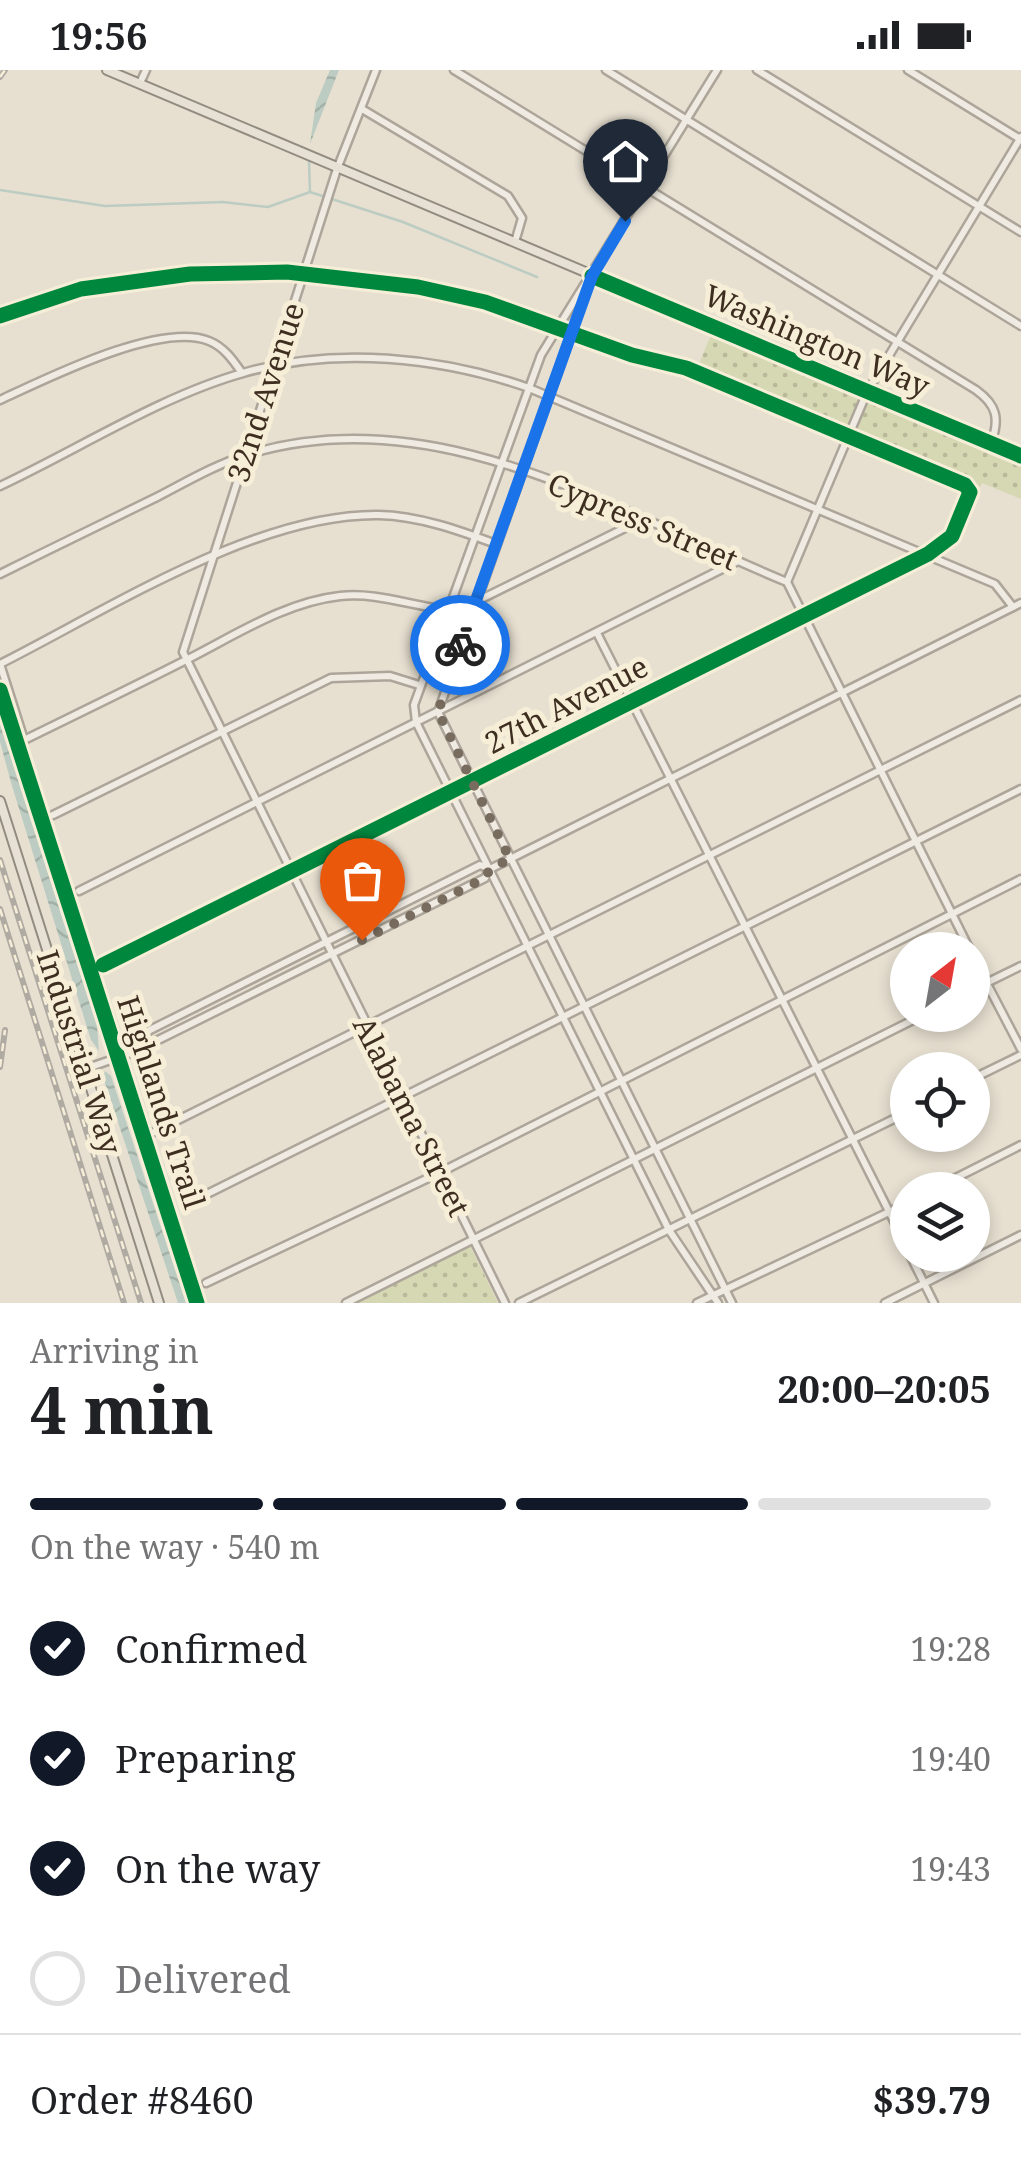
<!DOCTYPE html>
<meta charset="utf-8">
<style>
:root{--surface:#fff;--page:#f6f6f6;--text:#202124;--muted:#757577;--line:#e0e0e0;--accent:#111827}
body{margin:0;font-family:"Noto Serif",serif;background:var(--page);color:var(--text);height:100vh;display:flex;flex-direction:column;font-size:38px;white-space:nowrap}
*{box-sizing:border-box;margin:0}
p{font-size:32px;color:var(--muted)}
.icon{flex:none;width:55px;height:55px;fill:none;stroke:currentColor;stroke-width:2;stroke-linecap:round;stroke-linejoin:round}
.map{position:relative;height:1233px;overflow:hidden}
.panel{display:flex;flex-direction:column;background:var(--surface);flex:1}
.panel>*{flex:none}
.needle{width:65px;rotate:31deg}
.controls{position:absolute;left:890px;top:862px;display:grid;gap:20px}
.controls a{display:grid;place-items:center;width:100px;height:100px;border-radius:50%;background:var(--surface);box-shadow:0 5px 15px #0003;font-size:50px}
.pin{position:absolute;display:grid;place-items:center;width:85px;height:85px;color:#fff;margin:-102px -42px;border-radius:50% 50% 50% 0;rotate:-45deg;box-shadow:0 0 10px #0007}
.pin .icon{rotate:45deg}
.courier{position:absolute;display:grid;place-items:center;width:100px;height:100px;margin:-50px;border:8px solid #1a73e8;border-radius:50%;background:#fff;color:#222;box-shadow:0 2px 12px #0007}
.overview em{font-style:normal;font-weight:700}
.overview div{display:flex;flex-direction:column-reverse}
.overview{display:flex;align-items:center;justify-content:space-between;height:170px;padding:0 30px}
h1{font-size:65px;font-weight:700;line-height:75px}
.bar{display:grid;grid-template-columns:repeat(4,1fr);gap:15px 10px;align-content:center;height:120px;padding:0 30px}
.bar i{height:12px;border-radius:8px;background:var(--line)}
.bar .active{background:var(--accent)}
.bar p{grid-column:span 4}
.line{display:flex;align-items:center;gap:25px;padding:0 30px;border-top:2px solid var(--line)}
.line div{flex:1}
ol{padding:0 30px;list-style:none}
li{display:flex;align-items:center;gap:30px;height:110px}
li p{margin-inline-start:auto}
li .icon{padding:10px;border-radius:50%;background:var(--accent);color:#fff;stroke-width:4}
li:last-child{color:var(--muted)}
li i{width:55px;height:55px;border:5px solid var(--line);border-radius:50%}
.status{display:flex;justify-content:space-between;align-items:center;height:70px;padding:0 50px;background:var(--surface);direction:ltr}
.status svg{height:28px;fill:currentColor}
.map>svg:first-child{display:block}
.park{fill:url(#park-dots)}
.water{fill:url(#water-waves)}
.lines{fill:none;stroke-linecap:round;stroke-linejoin:round}
.stream{stroke:#bcccc2;stroke-width:2.5}
.minor-casing{stroke:#ada599;stroke-width:11}
.major-casing{stroke:#928b80;stroke-width:12}
.minor{stroke:#efebe3;stroke-width:6}
.major{stroke:#e6e1d4;stroke-width:8}
.rail-casing{stroke:#afaaa2;stroke-width:6}
.rail{stroke:#f7eed8;stroke-width:2.5;stroke-dasharray:8;stroke-linecap:butt}
.cycleway-casing{stroke:#f7eed8;stroke-width:21}
.cycleway{stroke:#00873e;stroke-width:15}
.done{stroke:#786c5e;stroke-width:10;stroke-dasharray:0 18}
.route{stroke:#1a73e8;stroke-width:12}
.labels{text-anchor:middle;dominant-baseline:central;stroke-width:10;stroke-linejoin:round;paint-order:stroke}
.street-label{font-size:30px;fill:#3d2e20;stroke:#f7eed8}
</style>
<div class="status"><b>19:56</b><svg viewBox="0 0 49 12"><path d="M0 12V9h3v3zM5 12V6h3v6zM10 12V3h3v9zM15 12V0h3v12zM26 1h20v11H26zM47 4h2v5h-2z"/></svg></div>
<div class="map">
<svg width="1021" height="1233" viewBox="0 0 1021 1233">
<defs>
<pattern id="park-dots" width="8" height="8" patternUnits="userSpaceOnUse" patternTransform="scale(2.5)"><rect width="8" height="8" fill="#d6d7b3"/><path d="M2 2h.1M6 6h.1" fill="none" stroke="#b9b99a" stroke-width="1.8" stroke-linecap="round"/></pattern>
<pattern id="water-waves" width="16" height="10" patternUnits="userSpaceOnUse" patternTransform="scale(2.5)"><rect width="16" height="10" fill="#bcccc2"/><path d="M0 5q4-4 8 0t8 0" fill="none" stroke="#a2b0a6"/></pattern>
</defs>
<rect width="100%" height="100%" fill="#e7e0d1"/>
<!-- park -->
<g class="park">
<path d="M 712,262 L 1021,393 L 1021,429 L 982,413 L 980,417 L 697,299 Z"/>
<path d="M 470,1176 L 498,1233 L 354,1233 Z"/>
</g>
<!-- water -->
<g class="water">
<path d="M 330,0 L 339,0 L 310,74 L 316,33 Z"/>
<path d="M 0,653 L 97,956 L 99,981 L 91,970 L 12,716 L 0,672 Z"/>
<path d="M 105,1001 L 111,1006 L 186,1233 L 178,1233 L 103,1007 Z"/>
</g>
<g class="lines">
<!-- stream -->
<g class="stream">
<path d="M 309,91 L 310,122"/>
<path d="M 0,120 L 105,136 L 223,132 L 268,137 L 310,122 L 403,152 L 537,207"/>
</g>
<!-- minor casing -->
<g class="minor-casing">
<g id="minor">
<path d="M 376,0 L 337,99 L 183,582 L 505,1233"/>
<path d="M 454,0 L 976,320 C 997,335 1000,349 991,373"/>
<path d="M 606,0 L 1021,256"/>
<path d="M 717,0 L 541,285 L 414,635 L 416,652 L 669,1160 L 718,1233"/>
<path d="M 757,0 L 1021,162"/>
<path d="M 908,0 L 1020,69"/>
<path d="M 140,13 L 146,0"/>
<path d="M 362,39 L 508,126 L 522,148 L 515,172"/>
<path d="M 588,216 L 438,642 L 732,1233"/>
<path d="M 0,246 L 81,219 L 190,204 L 287,202 L 418,217 L 485,232 L 632,285 L 686,298 L 965,415 L 970,422 L 952,466 L 928,484 L 103,895"/>
<path d="M 0,330 C 46,309 160,251 209,271 C 224,277 233,290 242,303"/>
<path d="M 0,416 C 77,380 161,326 243,303 C 335,276 441,287 529,318 L 995,514 L 1013,537"/>
<path d="M 496,474 C 458,460 419,446 379,445 C 257,443 109,539 0,594 L 24,670 C 79,643 135,616 190,588 C 237,564 286,532 340,526 C 384,521 427,543 461,539 L 641,450"/>
<path d="M 0,504 C 52,478 104,453 157,427 C 186,412 215,395 246,385 C 435,326 616,442 787,512 L 970,880"/>
<path d="M 787,512 L 867,322 L 1021,67"/>
<path d="M 597,563 L 908,1179"/>
<path d="M 53,745 L 331,608 L 390,606 L 419,615"/>
<path d="M 79,821 L 738,491"/>
<path d="M 972,885 L 1021,979"/>
<path d="M 972,920 L 1021,896"/>
<path d="M 125,981 L 150,960 L 480,795 L 488,798"/>
<path d="M 85,999 L 136,981 L 485,808 L 490,799 L 1021,533"/>
<path d="M 972,1009 L 1021,985"/>
<path d="M 154,1062 L 1021,630"/>
<path d="M 932,1120 L 1021,1075"/>
<path d="M 185,1135 L 1021,719"/>
<path d="M 910,1185 L 934,1233"/>
<path d="M 206,1213 L 439,1103 L 1021,809"/>
<path d="M 346,1233 L 923,945"/>
<path d="M 519,1233 L 908,1042"/>
<path d="M 697,1233 L 908,1133"/>
<path d="M 885,1233 L 1021,1165"/>
</g>
</g>
<!-- major casing -->
<g class="major-casing">
<g id="major">
<path d="M 107,0 L 1021,386"/>
<path d="M 0,731 L 159,1233"/>
</g>
</g>
<!-- minor -->
<use href="#minor" class="minor"/>
<!-- major -->
<use href="#major" class="major"/>
<!-- rail casing -->
<g class="rail-casing">
<g id="rail">
<path d="M 0,7 L 5,0"/>
<path d="M 0,790 L 141,1233"/>
<path d="M 0,839 L 124,1233"/>
<path d="M 0,997 L 5,960"/>
</g>
</g>
<!-- rail -->
<use href="#rail" class="rail"/>
<!-- cycleway casing -->
<g class="cycleway-casing">
<g id="cycleway">
<path d="M 592,206 L 1021,386"/>
<path d="M 0,246 L 81,219 L 190,204 L 287,202 L 418,217 L 485,232 L 632,285 L 686,298 L 965,415 L 970,422 L 952,466 L 928,484 L 103,895"/>
<path d="M 0,620 L 197,1233"/>
</g>
</g>
<!-- cycleway -->
<use href="#cycleway" class="cycleway"/>
</g>
<g class="lines">
<!-- done -->
<path class="done" d="M 362,870 L 485,808 L 490,799 L 510,789 L 438,642 L 460,575"/>
<!-- route -->
<path class="route" d="M 460,575 L 592,206 L 625,151"/>
</g>
<g class="labels">
<!-- street labels -->
<g class="street-label">
<text transform="translate(817 270) rotate(23)">Washington Way</text>
<text transform="translate(265 322) rotate(-72)">32nd Avenue</text>
<text transform="translate(643 451) rotate(23)">Cypress Street</text>
<text transform="translate(566 634) rotate(-27)">27th Avenue</text>
<text transform="translate(80 982) rotate(72)">Industrial Way</text>
<text transform="translate(162 1032) rotate(72)">Highlands Trail</text>
<text transform="translate(412 1046) rotate(63)">Alabama Street</text>
</g>
</g>
</svg>
<div class="controls">
<a><svg class="needle" viewBox="-14 -14 28 28"><path d="M0-13l5 13h-10z" fill="#e53935"/><path d="M0 13l5-13h-10z" fill="#757577"/></svg></a>
<a><svg class="icon" aria-label="locate" viewBox="0 0 24 24"><circle cx="12" cy="12" r="6"/><path d="M12 2v4M12 18v4M2 12h4M18 12h4"/></svg></a>
<a><svg class="icon" aria-label="layers" viewBox="0 0 24 24"><path d="M12 4l9 5-9 5-9-5zM3 14l9 5 9-5"/></svg></a>
</div>
<div class="pin" style="left:362px;top:870px;background:#ea580c"><svg class="icon" aria-label="bag" viewBox="0 0 24 24"><path d="M5 8h14l-1 12H6zM9 8a3 3 0 0 1 6 0"/></svg></div>
<div class="pin" style="left:625px;top:151px;background:#1f2937"><svg class="icon" aria-label="home" viewBox="0 0 24 24"><path d="M3 11l9-7 9 7M6 9v11h12V9"/></svg></div>
<div class="courier" style="left:460px;top:575px"><svg class="icon" aria-label="bike" viewBox="0 0 24 24"><circle cx="6" cy="16" r="4"/><circle cx="18" cy="16" r="4"/><path d="M6 16l4-8h5l3 8M10 8l3 8H6M13 5h3"/></svg></div>
</div>
<section class="panel">
<div class="overview"><div><h1>4 min</h1><p>Arriving in</p></div><em>20:00–20:05</em></div>
<div class="bar"><i class="active"></i><i class="active"></i><i class="active"></i><i></i><p>On the way · 540 m</p></div>
<ol>
<li><svg class="icon" aria-label="check" viewBox="0 0 24 24"><path d="M5 12l5 5 9-10"/></svg>Confirmed<p>19:28</p></li>
<li><svg class="icon" aria-label="check" viewBox="0 0 24 24"><path d="M5 12l5 5 9-10"/></svg>Preparing<p>19:40</p></li>
<li><svg class="icon" aria-label="check" viewBox="0 0 24 24"><path d="M5 12l5 5 9-10"/></svg>On the way<p>19:43</p></li>
<li><i></i>Delivered</li>
</ol>
<div class="line" style="height:130px"><div>Order #8460</div><b>$39.79</b></div>
</section>
